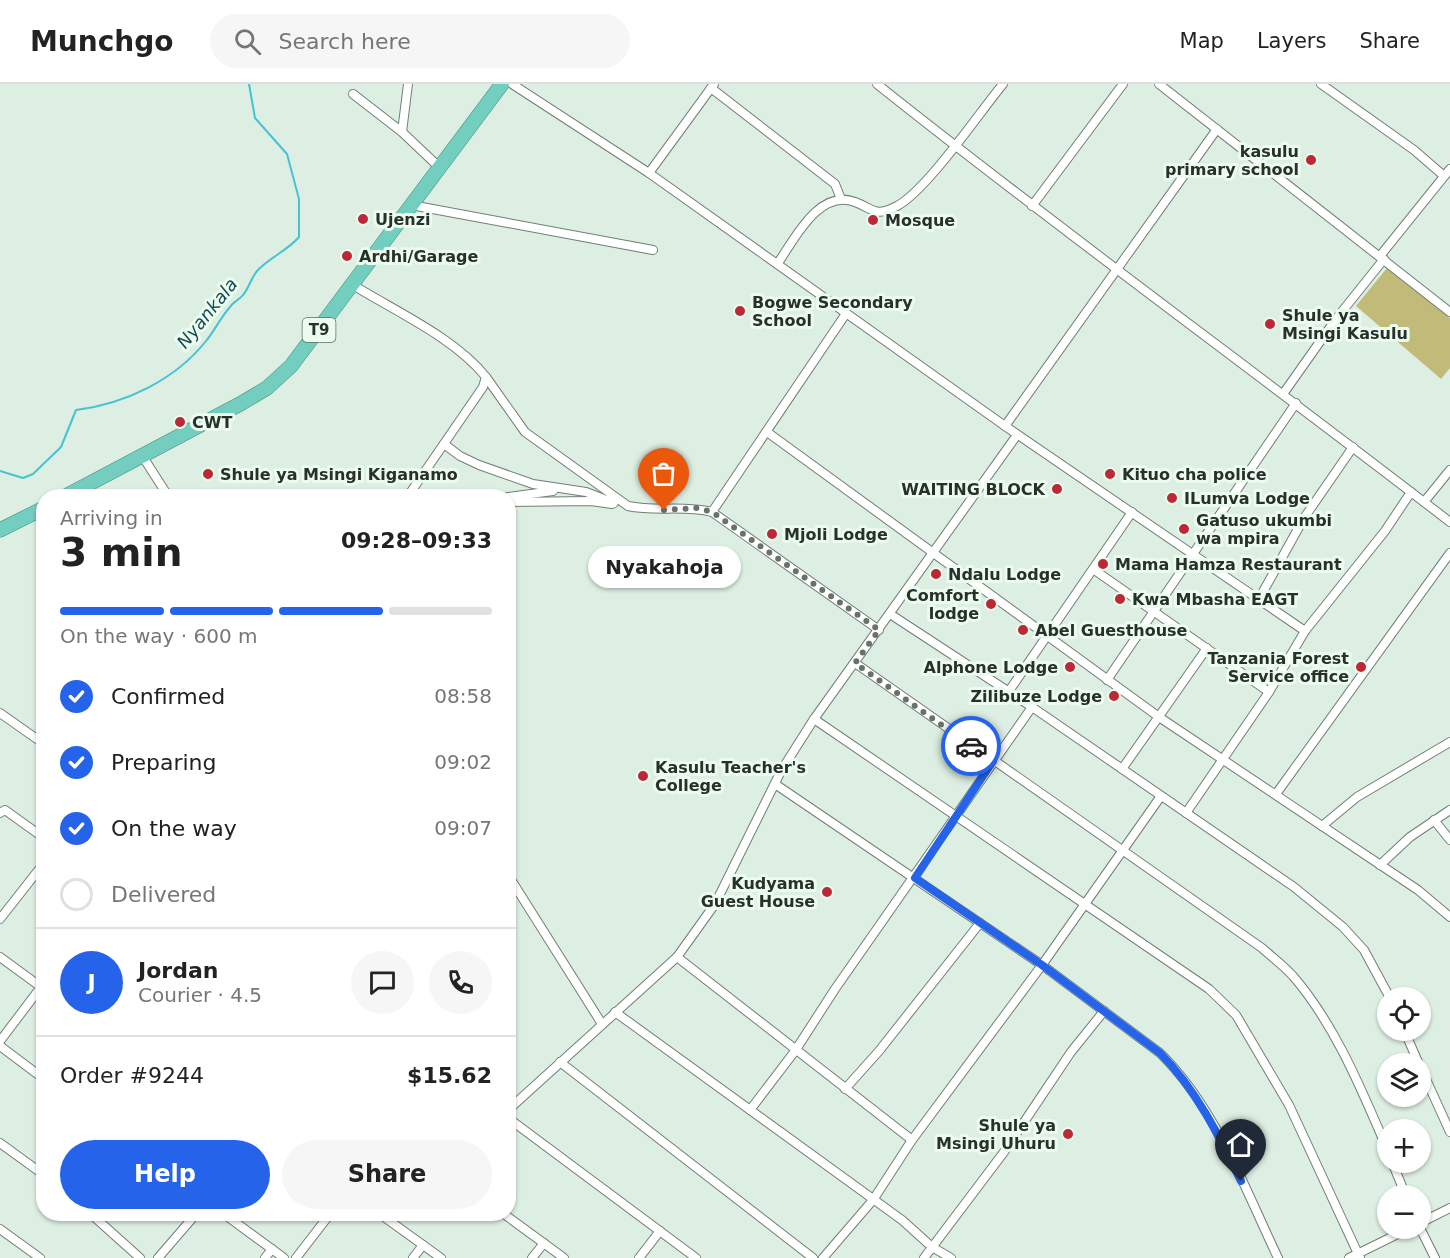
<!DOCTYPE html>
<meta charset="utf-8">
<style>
:root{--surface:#fff;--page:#f6f6f6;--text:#222;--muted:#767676;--line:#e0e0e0;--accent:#2563eb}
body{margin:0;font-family:"DejaVu Sans",sans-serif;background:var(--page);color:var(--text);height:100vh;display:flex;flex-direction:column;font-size:22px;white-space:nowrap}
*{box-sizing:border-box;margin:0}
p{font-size:20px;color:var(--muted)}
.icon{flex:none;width:33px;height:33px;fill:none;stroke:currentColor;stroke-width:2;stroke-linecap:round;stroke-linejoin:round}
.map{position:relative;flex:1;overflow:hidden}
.sheet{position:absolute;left:36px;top:405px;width:480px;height:732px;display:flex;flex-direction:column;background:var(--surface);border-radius:24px;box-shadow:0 2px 4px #0004}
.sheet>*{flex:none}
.controls{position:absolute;left:1377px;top:903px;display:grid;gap:12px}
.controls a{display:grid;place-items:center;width:54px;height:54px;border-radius:50%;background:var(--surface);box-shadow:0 2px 4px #0004;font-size:30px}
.pin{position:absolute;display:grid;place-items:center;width:51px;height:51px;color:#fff;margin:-62px -26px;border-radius:50% 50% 50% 0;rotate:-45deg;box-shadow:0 0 6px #0007}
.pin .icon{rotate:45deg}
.courier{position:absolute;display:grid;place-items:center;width:60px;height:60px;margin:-30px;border:4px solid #2563eb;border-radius:50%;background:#fff;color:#222;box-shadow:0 2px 8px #0007}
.bubble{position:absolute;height:42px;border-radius:21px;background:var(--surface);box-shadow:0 2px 4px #0004;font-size:20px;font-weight:700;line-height:42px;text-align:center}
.head em{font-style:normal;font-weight:700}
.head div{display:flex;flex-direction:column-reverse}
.head{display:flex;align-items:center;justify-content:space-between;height:102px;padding:0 24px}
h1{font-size:39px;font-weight:700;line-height:45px}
.bar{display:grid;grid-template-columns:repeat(4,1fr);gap:9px 6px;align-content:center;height:72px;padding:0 24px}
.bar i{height:8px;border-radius:4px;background:var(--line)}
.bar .current{background:var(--accent)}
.bar p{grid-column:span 4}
.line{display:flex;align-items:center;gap:15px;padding:0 24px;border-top:2px solid var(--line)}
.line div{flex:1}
.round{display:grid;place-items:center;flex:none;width:63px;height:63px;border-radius:32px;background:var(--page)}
ol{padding:0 24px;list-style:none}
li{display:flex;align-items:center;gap:18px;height:66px}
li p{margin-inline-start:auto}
li .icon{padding:6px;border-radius:50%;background:var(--accent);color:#fff;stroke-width:4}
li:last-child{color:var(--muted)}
li i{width:33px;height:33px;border:3px solid var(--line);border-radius:50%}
.cta{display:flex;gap:12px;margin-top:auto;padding:12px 24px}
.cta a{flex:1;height:69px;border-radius:36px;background:var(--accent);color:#fff;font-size:24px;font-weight:700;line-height:69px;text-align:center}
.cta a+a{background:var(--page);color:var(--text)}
header{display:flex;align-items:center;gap:36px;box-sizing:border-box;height:84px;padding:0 30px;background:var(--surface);border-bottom:2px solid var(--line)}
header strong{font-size:28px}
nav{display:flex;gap:33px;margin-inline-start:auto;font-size:21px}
.search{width:420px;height:54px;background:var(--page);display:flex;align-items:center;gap:15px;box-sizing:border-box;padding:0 21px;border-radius:33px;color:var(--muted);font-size:22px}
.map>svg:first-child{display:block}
.green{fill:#c2ba79}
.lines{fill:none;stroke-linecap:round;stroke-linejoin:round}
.stream{stroke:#45c3d3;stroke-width:2}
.minor-casing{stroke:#707f74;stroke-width:10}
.trunk-casing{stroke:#448e81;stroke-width:15}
.minor{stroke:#fff;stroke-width:8}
.trunk{stroke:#74cebf;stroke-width:14}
.done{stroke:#68726b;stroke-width:6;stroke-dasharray:0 10.8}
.route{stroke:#2563eb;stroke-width:8}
.poi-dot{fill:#ba2935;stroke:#ebfcef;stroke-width:2}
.labels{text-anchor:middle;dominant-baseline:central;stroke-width:6;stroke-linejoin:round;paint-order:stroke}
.shield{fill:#ebfcef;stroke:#636c66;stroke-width:1.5}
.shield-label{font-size:15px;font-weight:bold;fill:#292f2b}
.poi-label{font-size:16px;font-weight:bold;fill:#292f2b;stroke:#ebfcef;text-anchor:start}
.water-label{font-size:18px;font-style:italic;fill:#144b52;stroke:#ebfcef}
</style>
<header>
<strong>Munchgo</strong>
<div class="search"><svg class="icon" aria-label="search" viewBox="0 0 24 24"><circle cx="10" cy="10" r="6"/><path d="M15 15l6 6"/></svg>Search here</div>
<nav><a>Map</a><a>Layers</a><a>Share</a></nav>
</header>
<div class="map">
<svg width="1450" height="1174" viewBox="0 0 1450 1174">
<rect width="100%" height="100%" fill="#ddeee2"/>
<!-- green -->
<path class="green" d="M 1387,184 L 1450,234 L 1450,284 L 1441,295 L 1356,222 Z"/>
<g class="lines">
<!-- stream -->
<path class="stream" d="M 0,387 L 23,394 L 33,390 L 61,363 L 76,326 C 125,320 175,296 206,257 C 215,246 221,233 230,223 C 233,218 239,216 243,211 C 249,204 251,194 257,187 C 270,173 287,167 299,153 L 299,115 L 287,70 L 255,34 L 249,0"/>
<!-- minor casing -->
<g class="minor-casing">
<g id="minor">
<path d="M 512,0 L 649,89 L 1005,342 L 1305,547"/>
<path d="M 877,0 C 1065,150 1260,291 1450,438"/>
<path d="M 1159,0 L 1450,228"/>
<path d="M 1321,0 L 1414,66 L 1444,92"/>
<path d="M 711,4 L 835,100 L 841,115"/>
<path d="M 353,10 L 402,48 L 439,83"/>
<path d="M 402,48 L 408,0"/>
<path d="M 649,89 L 714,0"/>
<path d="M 411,121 L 653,166"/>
<path d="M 1032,122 L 1123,0"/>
<path d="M 1380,172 L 1450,85"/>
<path d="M 778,179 C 794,156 819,104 855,118 C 874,125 874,134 897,122 C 927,106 979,29 1003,0"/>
<path d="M 353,201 C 395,227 455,254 486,293 L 483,303 L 408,412"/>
<path d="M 486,293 L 525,348 L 628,422 C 656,428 684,421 712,428 L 879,546"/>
<path d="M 1283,310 L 1336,235 L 1384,175"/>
<path d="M 1005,342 L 1217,45"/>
<path d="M 767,348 L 1159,633 L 1418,806 L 1450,833"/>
<path d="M 444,360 L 460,372 L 479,381 L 533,400 L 586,408 L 614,419"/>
<path d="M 143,373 L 168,412"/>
<path d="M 508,413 L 553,407"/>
<path d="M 508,418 L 591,417 L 612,420"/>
<path d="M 1424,418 L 1450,386"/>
<path d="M 712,428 L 845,231"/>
<path d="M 1093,485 L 1269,608"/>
<path d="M 1259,515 L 1304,434 L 1353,363"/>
<path d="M 890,530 L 1032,623 L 1294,803 L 1343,843 L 1364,866 L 1390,914"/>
<path d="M 855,579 L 1262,864 C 1272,873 1284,882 1293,892 C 1336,942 1362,1007 1388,1067"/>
<path d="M 1107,596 L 1296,319"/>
<path d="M 1009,607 L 1132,428"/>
<path d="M 0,629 L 44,660"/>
<path d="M 814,635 L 1209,905 L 1236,931 L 1289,1021 L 1360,1174"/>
<path d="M 1122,685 L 1207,564"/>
<path d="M 775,700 L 1042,881 L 1160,969 C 1216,1024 1245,1105 1278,1174"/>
<path d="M 1276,710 L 1450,469"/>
<path d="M 0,729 L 5,726 L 44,754"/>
<path d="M 1186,729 L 1269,608 L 1305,547 L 1385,447 L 1411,408"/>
<path d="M 1434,736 L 1450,756"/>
<path d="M 1322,742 L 1357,713 L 1450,658"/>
<path d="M 1380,781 L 1410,753 L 1450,726"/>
<path d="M 508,791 L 602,940"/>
<path d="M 0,835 L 44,779"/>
<path d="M 0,873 L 41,903"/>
<path d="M 677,873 L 912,1056"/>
<path d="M 615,928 L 902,1136 L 932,1163 L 951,1174"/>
<path d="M 1404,946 L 1419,980"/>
<path d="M 0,957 L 44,899"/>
<path d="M 0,962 L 44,995"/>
<path d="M 560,978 L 813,1174"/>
<path d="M 1420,982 L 1450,1048"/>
<path d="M 845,1005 L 879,967 L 980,839"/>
<path d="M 508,1026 L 677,873 L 715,820 L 781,687 L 814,635 L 1017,351"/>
<path d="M 750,1026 L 795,967 L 835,905 L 1032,623"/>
<path d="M 508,1034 L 696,1174"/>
<path d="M 0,1059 L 44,1091"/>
<path d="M 1392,1078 L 1406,1112"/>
<path d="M 91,1130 L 140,1174"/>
<path d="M 224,1130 L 284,1174"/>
<path d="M 380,1130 L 441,1174"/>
<path d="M 504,1130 L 564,1174"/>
<path d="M 1420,1139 L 1450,1124"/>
<path d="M 1420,1144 L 1435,1174"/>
<path d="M 0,1145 L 40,1174"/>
<path d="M 158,1174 L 196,1130"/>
<path d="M 265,1174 L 272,1165"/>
<path d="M 296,1174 L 330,1130"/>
<path d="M 413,1174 L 423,1161"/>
<path d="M 532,1174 L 544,1159"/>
<path d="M 639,1174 L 660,1147"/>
<path d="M 823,1174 L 873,1116 L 912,1056 L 1042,881 L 1161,712"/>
<path d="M 924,1174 L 1004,1068 L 1071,968 L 1104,927"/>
<path d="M 1349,1174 L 1410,1144"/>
</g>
</g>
<!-- trunk casing -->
<g class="trunk-casing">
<g id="trunk">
<path d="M 66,412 L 240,320 L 267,304 L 291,282 L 502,0"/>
<path d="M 0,446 L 44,424"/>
</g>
</g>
<!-- minor -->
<use href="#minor" class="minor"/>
<!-- trunk -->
<use href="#trunk" class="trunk"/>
</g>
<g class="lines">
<!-- done -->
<path class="done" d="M 664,426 L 697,424 L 712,428 L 879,546 L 855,579 L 971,662"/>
<!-- route -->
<path class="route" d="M 971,662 L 993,677 L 915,794 L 1042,881 L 1160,969 C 1196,1005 1219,1052 1241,1097"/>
</g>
<!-- markers -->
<g class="poi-dot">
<circle cx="1311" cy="76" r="6"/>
<circle cx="363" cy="135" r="6"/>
<circle cx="873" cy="136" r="6"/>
<circle cx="347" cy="172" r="6"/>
<circle cx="740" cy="227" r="6"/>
<circle cx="1270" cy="240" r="6"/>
<circle cx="180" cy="338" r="6"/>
<circle cx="208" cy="390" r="6"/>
<circle cx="1110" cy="390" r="6"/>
<circle cx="1057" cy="405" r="6"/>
<circle cx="1172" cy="414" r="6"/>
<circle cx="1184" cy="445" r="6"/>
<circle cx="772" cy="450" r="6"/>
<circle cx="1103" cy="480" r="6"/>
<circle cx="936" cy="490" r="6"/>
<circle cx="1120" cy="515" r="6"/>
<circle cx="991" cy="520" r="6"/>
<circle cx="1023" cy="546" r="6"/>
<circle cx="1070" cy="583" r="6"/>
<circle cx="1361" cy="583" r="6"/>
<circle cx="1114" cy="612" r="6"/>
<circle cx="643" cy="692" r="6"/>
<circle cx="827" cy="808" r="6"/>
<circle cx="1068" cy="1050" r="6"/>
</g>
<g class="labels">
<!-- shield labels -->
<rect class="shield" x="302.5" y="234" width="33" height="24" rx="4.5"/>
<g class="shield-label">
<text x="319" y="246">T9</text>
</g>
<!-- poi labels -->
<g class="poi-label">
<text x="1299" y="67" text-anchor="end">kasulu<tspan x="1299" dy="18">primary school</tspan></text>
<text x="375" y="135">Ujenzi</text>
<text x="885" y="136">Mosque</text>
<text x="359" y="172">Ardhi/Garage</text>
<text x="752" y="218">Bogwe Secondary<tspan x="752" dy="18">School</tspan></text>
<text x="1282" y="231">Shule ya<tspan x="1282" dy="18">Msingi Kasulu</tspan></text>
<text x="192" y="338">CWT</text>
<text x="220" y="390">Shule ya Msingi Kiganamo</text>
<text x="1122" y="390">Kituo cha police</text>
<text x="1045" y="405" text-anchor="end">WAITING BLOCK</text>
<text x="1184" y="414">ILumva Lodge</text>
<text x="1196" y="436">Gatuso ukumbi<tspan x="1196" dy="18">wa mpira</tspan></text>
<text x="784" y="450">Mjoli Lodge</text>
<text x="1115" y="480">Mama Hamza Restaurant</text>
<text x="948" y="490">Ndalu Lodge</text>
<text x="979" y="511" text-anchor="end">Comfort<tspan x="979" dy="18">lodge</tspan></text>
<text x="1132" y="515">Kwa Mbasha EAGT</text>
<text x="1035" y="546">Abel Guesthouse</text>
<text x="1349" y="574" text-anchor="end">Tanzania Forest<tspan x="1349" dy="18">Service office</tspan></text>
<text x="1058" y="583" text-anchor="end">Alphone Lodge</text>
<text x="1102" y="612" text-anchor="end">Zilibuze Lodge</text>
<text x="655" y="683">Kasulu Teacher's<tspan x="655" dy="18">College</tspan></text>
<text x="815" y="799" text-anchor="end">Kudyama<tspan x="815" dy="18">Guest House</tspan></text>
<text x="1056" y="1041" text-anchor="end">Shule ya<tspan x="1056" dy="18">Msingi Uhuru</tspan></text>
</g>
<!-- water labels -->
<g class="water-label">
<text transform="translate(207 229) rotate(-51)">Nyankala</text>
</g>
</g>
</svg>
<div class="controls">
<a><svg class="icon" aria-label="locate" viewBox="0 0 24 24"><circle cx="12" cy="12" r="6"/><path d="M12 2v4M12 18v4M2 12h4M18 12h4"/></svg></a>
<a><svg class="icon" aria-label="layers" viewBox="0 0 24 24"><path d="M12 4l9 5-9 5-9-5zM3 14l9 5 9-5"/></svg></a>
<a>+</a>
<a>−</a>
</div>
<div class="pin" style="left:664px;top:426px;background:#ea580c"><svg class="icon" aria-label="bag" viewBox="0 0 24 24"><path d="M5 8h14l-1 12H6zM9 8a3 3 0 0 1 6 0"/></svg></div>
<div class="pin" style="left:1241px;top:1097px;background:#1f2937"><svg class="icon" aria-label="home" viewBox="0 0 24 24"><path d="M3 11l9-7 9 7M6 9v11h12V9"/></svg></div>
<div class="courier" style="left:971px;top:662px"><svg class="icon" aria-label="car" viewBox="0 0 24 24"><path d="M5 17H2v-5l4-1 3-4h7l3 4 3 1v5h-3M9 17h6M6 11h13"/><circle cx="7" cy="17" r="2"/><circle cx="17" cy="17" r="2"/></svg></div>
<div class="bubble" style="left:588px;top:462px;width:153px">Nyakahoja</div>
<section class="sheet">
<div class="head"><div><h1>3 min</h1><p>Arriving in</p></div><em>09:28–09:33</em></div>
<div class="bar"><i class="current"></i><i class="current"></i><i class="current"></i><i></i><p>On the way · 600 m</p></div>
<ol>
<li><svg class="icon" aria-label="check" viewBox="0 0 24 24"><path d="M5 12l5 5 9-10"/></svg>Confirmed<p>08:58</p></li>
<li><svg class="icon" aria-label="check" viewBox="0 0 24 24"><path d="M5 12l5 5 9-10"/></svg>Preparing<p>09:02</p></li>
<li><svg class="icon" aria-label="check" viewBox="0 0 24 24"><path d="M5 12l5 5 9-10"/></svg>On the way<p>09:07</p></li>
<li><i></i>Delivered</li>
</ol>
<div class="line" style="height:108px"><b class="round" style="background:var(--accent);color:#fff">J</b><div><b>Jordan</b><p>Courier · 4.5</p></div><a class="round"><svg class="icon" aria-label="chat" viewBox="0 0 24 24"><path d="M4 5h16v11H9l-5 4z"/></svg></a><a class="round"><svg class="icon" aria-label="phone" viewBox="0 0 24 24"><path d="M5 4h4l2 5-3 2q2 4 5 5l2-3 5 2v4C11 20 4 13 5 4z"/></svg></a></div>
<div class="line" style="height:78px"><div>Order #9244</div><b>$15.62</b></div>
<div class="cta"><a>Help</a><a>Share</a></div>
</section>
</div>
